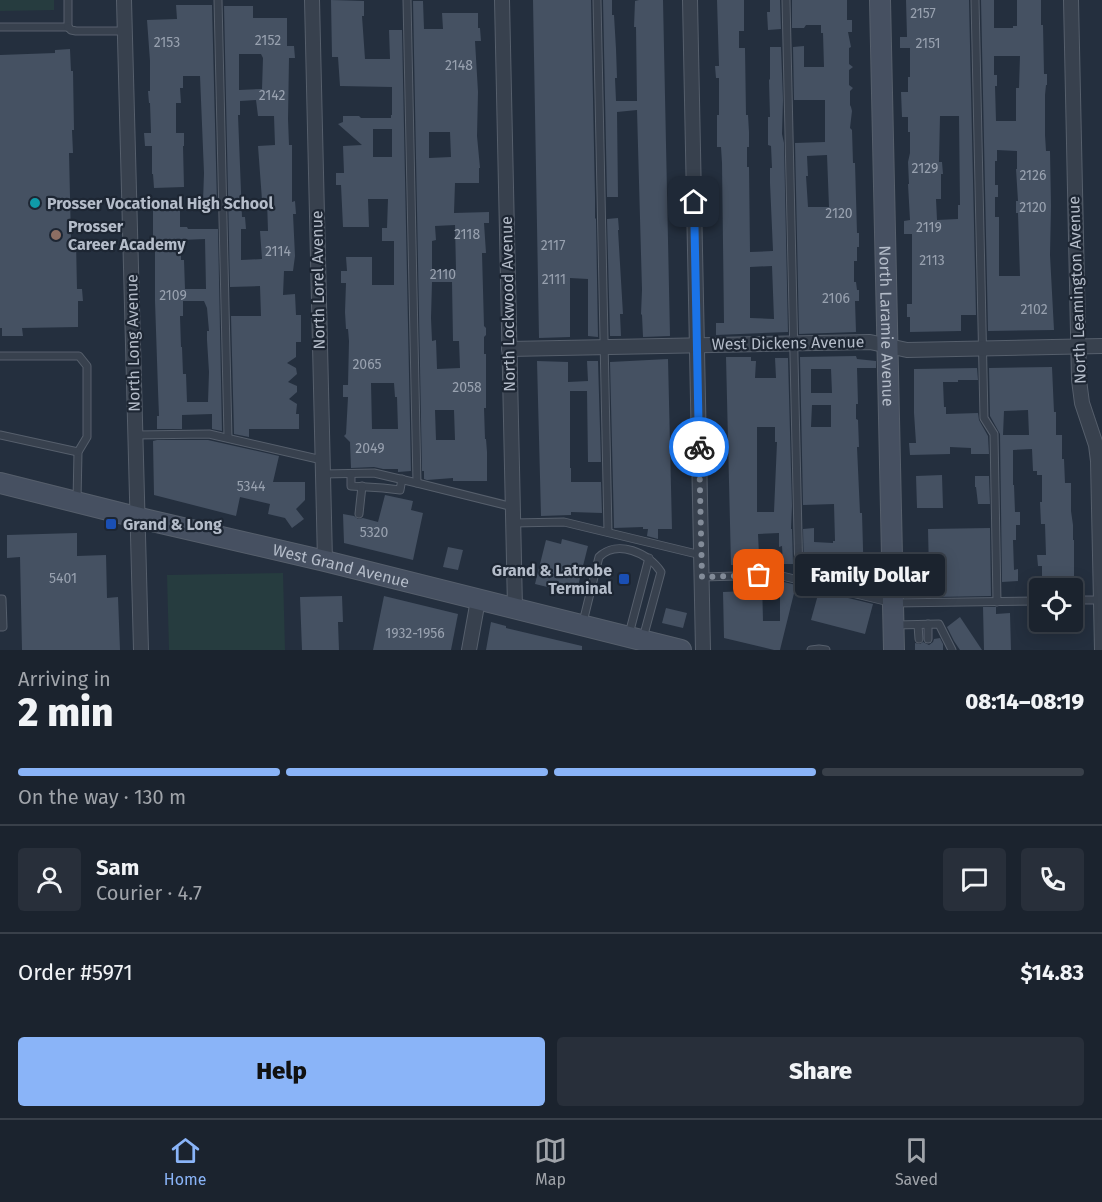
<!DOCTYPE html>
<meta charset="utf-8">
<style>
:root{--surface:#1b232e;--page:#282f3a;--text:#f1f3f6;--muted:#a0a4aa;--line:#39404a;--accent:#8ab4f8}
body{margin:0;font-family:"Fira Sans",sans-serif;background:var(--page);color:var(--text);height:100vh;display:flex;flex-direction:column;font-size:22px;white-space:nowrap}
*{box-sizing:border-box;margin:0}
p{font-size:20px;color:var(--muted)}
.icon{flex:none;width:33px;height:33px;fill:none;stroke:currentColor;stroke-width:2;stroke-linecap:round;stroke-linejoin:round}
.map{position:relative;height:650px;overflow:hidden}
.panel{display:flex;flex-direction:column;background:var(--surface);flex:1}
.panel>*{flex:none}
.fabs{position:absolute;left:1029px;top:578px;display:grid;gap:12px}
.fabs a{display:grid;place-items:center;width:54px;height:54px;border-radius:6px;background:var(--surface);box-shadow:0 3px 15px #0003,0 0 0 2px var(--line);font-size:30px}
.pin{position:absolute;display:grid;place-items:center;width:51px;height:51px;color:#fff;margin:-26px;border-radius:12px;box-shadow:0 3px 9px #0006}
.courier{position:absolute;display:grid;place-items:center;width:60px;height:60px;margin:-30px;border:4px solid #1a73e8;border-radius:50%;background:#fff;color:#222;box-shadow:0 2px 8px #0007}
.bubble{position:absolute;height:42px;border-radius:6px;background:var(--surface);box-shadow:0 3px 15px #0003,0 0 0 2px var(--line);font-size:20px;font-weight:800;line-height:42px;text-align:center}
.overview em{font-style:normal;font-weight:800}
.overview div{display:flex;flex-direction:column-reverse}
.overview{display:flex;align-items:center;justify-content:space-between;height:102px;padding:0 18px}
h1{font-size:39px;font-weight:800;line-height:45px}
.bar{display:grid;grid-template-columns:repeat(4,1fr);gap:9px 6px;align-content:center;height:72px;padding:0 18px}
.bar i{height:8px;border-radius:4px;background:var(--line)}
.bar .on{background:var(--accent)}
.bar p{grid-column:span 4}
.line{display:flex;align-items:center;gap:15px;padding:0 18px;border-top:2px solid var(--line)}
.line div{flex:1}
.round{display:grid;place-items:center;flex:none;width:63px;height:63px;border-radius:6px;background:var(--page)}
.cta{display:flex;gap:12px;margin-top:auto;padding:12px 18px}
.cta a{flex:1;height:69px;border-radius:6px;background:var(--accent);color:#111;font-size:24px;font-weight:800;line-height:69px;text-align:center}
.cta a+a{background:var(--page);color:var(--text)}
.menu{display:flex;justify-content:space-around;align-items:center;height:84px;border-top:2px solid var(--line);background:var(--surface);font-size:16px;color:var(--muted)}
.menu a{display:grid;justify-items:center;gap:3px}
.menu .on{color:var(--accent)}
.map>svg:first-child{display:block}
.green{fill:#263c3f}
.building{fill:#455162;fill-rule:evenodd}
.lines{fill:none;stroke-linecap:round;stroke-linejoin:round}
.lane-casing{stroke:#565f6c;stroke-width:9}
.street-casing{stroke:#565f6c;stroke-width:16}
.secondary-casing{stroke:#565f6c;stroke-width:22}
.lane{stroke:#38414e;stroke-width:7}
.street{stroke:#38414e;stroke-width:14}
.secondary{stroke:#465061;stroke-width:20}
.done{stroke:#828b98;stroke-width:6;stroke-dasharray:0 10.8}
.route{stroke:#1a73e8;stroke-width:8}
.culture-dot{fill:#0f9aa8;stroke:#1d2633;stroke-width:2}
.education-dot{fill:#8d6e63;stroke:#1d2633;stroke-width:2}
.transit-dot{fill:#1a4fb4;stroke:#1d2633;stroke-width:2}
.labels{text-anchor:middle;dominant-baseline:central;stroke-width:4.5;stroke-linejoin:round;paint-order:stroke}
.number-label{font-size:14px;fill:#98a1af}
.poi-label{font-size:16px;font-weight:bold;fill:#b4bcc9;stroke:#1d2633;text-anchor:start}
.street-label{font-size:16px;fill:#b4bcc9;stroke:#1d2633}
</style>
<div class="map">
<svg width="1102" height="650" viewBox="0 0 1102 650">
<rect width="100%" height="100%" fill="#242f3e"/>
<!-- green -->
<g class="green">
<path d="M 0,0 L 54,0 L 54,10 L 0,11 Z"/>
<path d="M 283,573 L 285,650 L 169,650 L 167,575 Z"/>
</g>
<!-- building -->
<g class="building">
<path d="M 331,0 L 364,1 L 364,16 L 362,16 L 365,59 L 390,59 L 389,30 L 402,30 L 411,471 L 398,472 L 398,469 L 383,469 L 374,467 L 351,468 L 350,442 L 344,436 L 346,434 L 348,397 L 343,397 L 343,385 L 348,385 L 349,341 L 348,329 L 346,329 L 345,312 L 346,283 L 341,283 L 341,271 L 347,271 L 346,257 L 372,257 L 372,285 L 394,285 L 394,241 L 382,241 L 382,228 L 387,228 L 388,199 L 368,199 L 369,227 L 343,227 L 341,185 L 336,185 L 336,173 L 344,173 L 343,146 L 362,145 L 338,124 L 343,122 L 343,116 L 359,116 L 361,118 L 391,118 L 391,115 L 392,115 L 392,87 L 340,86 L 338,57 L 332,57 ZM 373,129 L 392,129 L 392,157 L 373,157 ZM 371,383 L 394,383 L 395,397 L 397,397 L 398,429 L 372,429 Z"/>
<path d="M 533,0 L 591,0 L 595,197 L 595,218 L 596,219 L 598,337 L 588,336 L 588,279 L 570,278 L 570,337 L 539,338 Z"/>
<path d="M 603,0 L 612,0 L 612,15 L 614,15 L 616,49 L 617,78 L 615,78 L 616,101 L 637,101 L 636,27 L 634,27 L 635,1 L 639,0 L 663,0 L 670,336 L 643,337 L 642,315 L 641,314 L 642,290 L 637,110 L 617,112 L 618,197 L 607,197 Z"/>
<path d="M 717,0 L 744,0 L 744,31 L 739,31 L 739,48 L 745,48 L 746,115 L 748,115 L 749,132 L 749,147 L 747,147 L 747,167 L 749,167 L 750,252 L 773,251 L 770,183 L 770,168 L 772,168 L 771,146 L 768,145 L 768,117 L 770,117 L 769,80 L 770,79 L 770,47 L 781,47 L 783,100 L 782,134 L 784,143 L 788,332 L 716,335 L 716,323 L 724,323 L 722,163 L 721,147 L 717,147 L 717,115 L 719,115 L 719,78 L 716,78 L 715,66 L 719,66 ZM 772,266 L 774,319 L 750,318 L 750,267 Z"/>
<path d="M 770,0 L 780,0 L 781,29 L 768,30 L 767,12 L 770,12 Z"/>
<path d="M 792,0 L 847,0 L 847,20 L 852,20 L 852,32 L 848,32 L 851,47 L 849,48 L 849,64 L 853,67 L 849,70 L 849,85 L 853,88 L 850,91 L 850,105 L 851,107 L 852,111 L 850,128 L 852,130 L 853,163 L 855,163 L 857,233 L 859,233 L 859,247 L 857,247 L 857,261 L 854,261 L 854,282 L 856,282 L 857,290 L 859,290 L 859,301 L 855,301 L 856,332 L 799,334 L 795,143 L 825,142 L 825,100 L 794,100 L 793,47 L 804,46 L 804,67 L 824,67 L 823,33 L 821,33 L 821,25 L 806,25 L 804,28 L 792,28 ZM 827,155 L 829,207 L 808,207 L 806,176 L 808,176 L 807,156 Z"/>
<path d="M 906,0 L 969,0 L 976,315 L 961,315 L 961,331 L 910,332 L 910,317 L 907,317 L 907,304 L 912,304 L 912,234 L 904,234 L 904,221 L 910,220 L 908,184 L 909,184 L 908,162 L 910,153 L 910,132 L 908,132 L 908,117 L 902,117 L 901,92 L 908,92 L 908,77 L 910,77 L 910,48 L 900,48 L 900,37 L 907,37 ZM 940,116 L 959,116 L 960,205 L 958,205 L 958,219 L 937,220 L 936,199 L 941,199 L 941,174 L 943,174 L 942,162 L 939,162 Z"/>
<path d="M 981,0 L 994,0 L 994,28 L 1013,28 L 1013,26 L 1017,26 L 1017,0 L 1041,0 L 1041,25 L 1043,25 L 1044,74 L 1047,74 L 1047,85 L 1046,85 L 1045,95 L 1045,135 L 1046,151 L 1050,151 L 1051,206 L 1050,255 L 1054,330 L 988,331 ZM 994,56 L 1020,56 L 1019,88 L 1016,88 L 1016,121 L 996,121 L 995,86 L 997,86 L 997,75 L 994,75 ZM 997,150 L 1017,151 L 1017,169 L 1016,169 L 1018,201 L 1016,201 L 1016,213 L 1018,213 L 1020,276 L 999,276 L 999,217 L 995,217 L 995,197 L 998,197 L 998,185 L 995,185 L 995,161 L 997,161 Z"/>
<path d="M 413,1 L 423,1 L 424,29 L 443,29 L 442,13 L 478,13 L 478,28 L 480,28 L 481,41 L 475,41 L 478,92 L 477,136 L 480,168 L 479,168 L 479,183 L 455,183 L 454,213 L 489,212 L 489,223 L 484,223 L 486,253 L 482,253 L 484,326 L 486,328 L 486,335 L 484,337 L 484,354 L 486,354 L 486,408 L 484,408 L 485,439 L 486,439 L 487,452 L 487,481 L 453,481 L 453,478 L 427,480 L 424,479 L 424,471 L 422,471 ZM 429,132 L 450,132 L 451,157 L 429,158 ZM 455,225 L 456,270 L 432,271 L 432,241 L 436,240 L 435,226 ZM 432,282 L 452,282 L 453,341 L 459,341 L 460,368 L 437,369 L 436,340 L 432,341 L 431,318 ZM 435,410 L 454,410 L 455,440 L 436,440 Z"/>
<path d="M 176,5 L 212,5 L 217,203 L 203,202 L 204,173 L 200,76 L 183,76 L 183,88 L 180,88 L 181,103 L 176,103 L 176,133 L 184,133 L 184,146 L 183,146 L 184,187 L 154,188 L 153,174 L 152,174 L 152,146 L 145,146 L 144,133 L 151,133 L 150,103 L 149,103 L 148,91 L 150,91 L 150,61 L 147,20 L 177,19 Z"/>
<path d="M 224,6 L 253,6 L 253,18 L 287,18 L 287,46 L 294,46 L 295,58 L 289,58 L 288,119 L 289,145 L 292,145 L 292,202 L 295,201 L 296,214 L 293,214 L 295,256 L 293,271 L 284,271 L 283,295 L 295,294 L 296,315 L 301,315 L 301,342 L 296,342 L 296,357 L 287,363 L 296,368 L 297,374 L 288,382 L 297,386 L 297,392 L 289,399 L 297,404 L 296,414 L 299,414 L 299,429 L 249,429 L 249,437 L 234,434 L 231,316 L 261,316 L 260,286 L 230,287 ZM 239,54 L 261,54 L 263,58 L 262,89 L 239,90 ZM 256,100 L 258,116 L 274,116 L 275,145 L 258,146 L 262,200 L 267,200 L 268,231 L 260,231 L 262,259 L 241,260 L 241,229 L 246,229 L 245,217 L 242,217 L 238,115 L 240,115 L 240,101 Z"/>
<path d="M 70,49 L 71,71 L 73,71 L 74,130 L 72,130 L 73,153 L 69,153 L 71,241 L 76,241 L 77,289 L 82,289 L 83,301 L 78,301 L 78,327 L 22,328 L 23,336 L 2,336 L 2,328 L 0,328 L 0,55 L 55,53 L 55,50 Z"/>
<path d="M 153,206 L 180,206 L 180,227 L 187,227 L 188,229 L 218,229 L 222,431 L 212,429 L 212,414 L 182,415 L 182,429 L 157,429 L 157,416 L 159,416 L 158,390 L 155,301 L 155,240 L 153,240 ZM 205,239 L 206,289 L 185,289 L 184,260 L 181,260 L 181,240 ZM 183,301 L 204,301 L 207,308 L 209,331 L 207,331 L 207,340 L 209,372 L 208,402 L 187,402 L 186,374 L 183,374 L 182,347 L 181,347 L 180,316 L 183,316 Z"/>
<path d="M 618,218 L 619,230 L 618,230 L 623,314 L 620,314 L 621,336 L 610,336 L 607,219 Z"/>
<path d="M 856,356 L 857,359 L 876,361 L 876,368 L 857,368 L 858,404 L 856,404 L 856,419 L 858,420 L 859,447 L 857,447 L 860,513 L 862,513 L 864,584 L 841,584 L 841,568 L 804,567 L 803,529 L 814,528 L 814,542 L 833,543 L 833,541 L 835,541 L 834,504 L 803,505 L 800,357 ZM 811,369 L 831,369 L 832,393 L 811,393 ZM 812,405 L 831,405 L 831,427 L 811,427 Z"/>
<path d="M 726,357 L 751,357 L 751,361 L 756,361 L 755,378 L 776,378 L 775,358 L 788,358 L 792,506 L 791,529 L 792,529 L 793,564 L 783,564 L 782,546 L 779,547 L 779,533 L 758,534 L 759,555 L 761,555 L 761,565 L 731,565 ZM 757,427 L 775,427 L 775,442 L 777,442 L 774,512 L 757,512 Z"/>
<path d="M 668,359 L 672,529 L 658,529 L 658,539 L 647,536 L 648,529 L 643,529 L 643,527 L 614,528 L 610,362 Z"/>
<path d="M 537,361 L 568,362 L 568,382 L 588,381 L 587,361 L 598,361 L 601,462 L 588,462 L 587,391 L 570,391 L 570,468 L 571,468 L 571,482 L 601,482 L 602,513 L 571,512 L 571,515 L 541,516 Z"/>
<path d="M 1052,367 L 1054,412 L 1056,412 L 1056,435 L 1062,435 L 1062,459 L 1064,459 L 1065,483 L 1071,483 L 1071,511 L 1073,525 L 1073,540 L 1074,540 L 1074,580 L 1042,580 L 1042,566 L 1038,566 L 1037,555 L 1046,555 L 1045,524 L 1041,524 L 1040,502 L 1042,502 L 1042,475 L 1037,475 L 1037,471 L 1033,471 L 1032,449 L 1013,450 L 1013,485 L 1014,485 L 1015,512 L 1020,512 L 1020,525 L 1016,525 L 1016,540 L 1013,540 L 1014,570 L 1018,569 L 1018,581 L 1002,582 L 1000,434 L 990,416 L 989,368 ZM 1028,410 L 1029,435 L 1003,435 L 1004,411 Z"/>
<path d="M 977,368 L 978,380 L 958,380 L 958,382 L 943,382 L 944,407 L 946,407 L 946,414 L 978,413 L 979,420 L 988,436 L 989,454 L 971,454 L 971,448 L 950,447 L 950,454 L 910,455 L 909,443 L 916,443 L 914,413 L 914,369 Z"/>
<path d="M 157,440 L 208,440 L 279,456 L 273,482 L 305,482 L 305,500 L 296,509 L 304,519 L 292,528 L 285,518 L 268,514 L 270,504 L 240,497 L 236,516 L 154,495 L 153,441 Z"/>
<path d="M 942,475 L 943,508 L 917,508 L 916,476 Z"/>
<path d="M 975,476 L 989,476 L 990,504 L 978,504 L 976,487 L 975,487 Z"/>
<path d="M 385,495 L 413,501 L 411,510 L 423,513 L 413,560 L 344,543 L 343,514 L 354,516 L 358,519 L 363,518 L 378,522 Z"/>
<path d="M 990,528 L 991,596 L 935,597 L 935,572 L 929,572 L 928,529 Z"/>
<path d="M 77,533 L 77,556 L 106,555 L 107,598 L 118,597 L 120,650 L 22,650 L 20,557 L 7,558 L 7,535 Z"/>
<path d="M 562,539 L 588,546 L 576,594 L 535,584 L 546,540 L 561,544 Z"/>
<path d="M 448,547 L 463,550 L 458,570 L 443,567 Z"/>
<path d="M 745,581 L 762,581 L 763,621 L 780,621 L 780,581 L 796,585 L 780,650 L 774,650 L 724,638 L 723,592 L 746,591 Z"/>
<path d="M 819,591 L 873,604 L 865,634 L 811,620 Z"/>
<path d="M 342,596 L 343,622 L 338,622 L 339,650 L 302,650 L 300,597 Z"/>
<path d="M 384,596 L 458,614 L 451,650 L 373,650 Z"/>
<path d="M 983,607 L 996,607 L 996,614 L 1010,613 L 1011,650 L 984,650 Z"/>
<path d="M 666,608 L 687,613 L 683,628 L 662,623 Z"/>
<path d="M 960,617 L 982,650 L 960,650 L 954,641 L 947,627 Z"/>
<path d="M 491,622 L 506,626 L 506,628 L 582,646 L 582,650 L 486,650 Z"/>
<path d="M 940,638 L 943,644 L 943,650 L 915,650 L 915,643 L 920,644 L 923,642 L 929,645 L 933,642 L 934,639 Z"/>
</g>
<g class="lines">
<!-- lane casing -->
<g class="lane-casing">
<g id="lane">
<path d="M 218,0 L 228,437"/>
<path d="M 407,0 L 417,483"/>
<path d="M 597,0 L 608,532"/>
<path d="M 786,0 L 799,580"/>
<path d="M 975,0 L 984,418 L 994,434 L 997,602"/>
<path d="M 0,27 L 68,27 L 68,0"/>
<path d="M 68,27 L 71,30 L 76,31 L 125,31"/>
<path d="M 0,356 L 79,356 L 87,366 L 87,437 L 78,452 L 77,500"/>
<path d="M 0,435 L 78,452"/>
<path d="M 136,435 L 209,434 L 322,460"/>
<path d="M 323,474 L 374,473 L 417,483 L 513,507"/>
<path d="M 351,474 L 351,486 L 383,488 L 400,490 L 402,479"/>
<path d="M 359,514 L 362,486"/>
<path d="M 513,523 L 564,522 L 701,555"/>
<path d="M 702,577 L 778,575 L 893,603 L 1040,601"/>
<path d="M 0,599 L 2,599 L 3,627 L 0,627"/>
<path d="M 1072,600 L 1102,600"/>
<path d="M 583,622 L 599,557 C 617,539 649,553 661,572 L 643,638"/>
<path d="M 928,624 L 928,639"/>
<path d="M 896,625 L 939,624 L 952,650"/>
<path d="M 918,625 L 919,639"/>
<path d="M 629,634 L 649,558"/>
<path d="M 811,650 L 819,649 L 826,650"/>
</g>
</g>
<!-- street casing -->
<g class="street-casing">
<g id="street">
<path d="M 124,0 L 141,650"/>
<path d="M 312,0 L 325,561"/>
<path d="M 502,0 L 515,608"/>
<path d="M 690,0 L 703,650"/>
<path d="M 1071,0 L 1079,380 L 1082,403 L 1096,445 L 1098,461 L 1102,650"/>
<path d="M 509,349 L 870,342 L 907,350 L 1102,346"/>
<path d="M 469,650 L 478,600"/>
</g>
</g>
<!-- secondary casing -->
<g class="secondary-casing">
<g id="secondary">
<path id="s1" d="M 880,0 L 894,650"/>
<path id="s2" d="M 0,483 L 148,520 L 325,561 L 681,650"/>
</g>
</g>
<!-- lane -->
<use href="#lane" class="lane"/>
<!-- street -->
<use href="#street" class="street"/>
<!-- secondary -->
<use href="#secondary" class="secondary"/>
</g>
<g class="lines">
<!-- done -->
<path class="done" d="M 699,447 L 702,577 L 759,575"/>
<!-- route -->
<path class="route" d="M 694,202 L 699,447"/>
</g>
<!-- markers -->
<circle class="culture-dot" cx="35" cy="203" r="6"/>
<circle class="education-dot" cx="56" cy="235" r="6"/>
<g class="transit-dot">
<rect x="105" y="518" width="12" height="12" rx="3"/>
<rect x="618" y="573" width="12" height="12" rx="3"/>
</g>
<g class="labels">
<!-- number labels -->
<g class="number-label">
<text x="923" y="13">2157</text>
<text x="268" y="40">2152</text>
<text x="167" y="42">2153</text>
<text x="928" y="43">2151</text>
<text x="459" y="65">2148</text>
<text x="272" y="95">2142</text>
<text x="925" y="168">2129</text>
<text x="1033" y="175">2126</text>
<text x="1033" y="207">2120</text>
<text x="839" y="213">2120</text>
<text x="929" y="227">2119</text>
<text x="467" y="234">2118</text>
<text x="553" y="245">2117</text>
<text x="278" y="251">2114</text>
<text x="932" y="260">2113</text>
<text x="443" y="274">2110</text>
<text x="554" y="279">2111</text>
<text x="173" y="295">2109</text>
<text x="836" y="298">2106</text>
<text x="1034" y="309">2102</text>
<text x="367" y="364">2065</text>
<text x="467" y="387">2058</text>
<text x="370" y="448">2049</text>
<text x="251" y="486">5344</text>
<text x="374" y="532">5320</text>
<text x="63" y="578">5401</text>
<text x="415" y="633">1932-1956</text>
</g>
<!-- poi labels -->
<g class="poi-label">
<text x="47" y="203">Prosser Vocational High School</text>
<text x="68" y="226">Prosser<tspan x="68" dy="18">Career Academy</tspan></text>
<text x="123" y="524">Grand &amp; Long</text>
<text x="612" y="570" text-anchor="end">Grand &amp; Latrobe<tspan x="612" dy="18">Terminal</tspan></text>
</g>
<!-- street labels -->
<g class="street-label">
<text transform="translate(318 280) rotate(-91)">North Lorel Avenue</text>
<text transform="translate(1077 290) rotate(-92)">North Leamington Avenue</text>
<text transform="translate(508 304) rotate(-91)">North Lockwood Avenue</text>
<text stroke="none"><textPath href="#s1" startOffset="326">North Laramie Avenue</textPath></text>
<text transform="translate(133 343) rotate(-91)">North Long Avenue</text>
<text transform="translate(788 343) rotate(-1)">West Dickens Avenue</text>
<text stroke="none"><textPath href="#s2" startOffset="351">West Grand Avenue</textPath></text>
</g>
</g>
</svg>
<div class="fabs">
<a><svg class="icon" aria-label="locate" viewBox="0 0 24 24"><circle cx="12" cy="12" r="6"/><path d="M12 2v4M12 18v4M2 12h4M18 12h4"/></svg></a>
</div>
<div class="pin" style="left:759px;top:575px;background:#ea580c"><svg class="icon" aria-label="bag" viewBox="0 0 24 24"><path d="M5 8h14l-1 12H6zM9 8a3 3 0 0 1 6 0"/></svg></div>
<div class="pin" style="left:694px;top:202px;background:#1f2937"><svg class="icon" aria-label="home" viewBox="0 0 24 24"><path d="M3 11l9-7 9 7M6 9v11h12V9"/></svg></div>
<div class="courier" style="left:699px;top:447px"><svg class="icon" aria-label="bike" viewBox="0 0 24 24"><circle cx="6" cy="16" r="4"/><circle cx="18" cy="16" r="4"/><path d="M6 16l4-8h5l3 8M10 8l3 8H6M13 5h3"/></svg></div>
<div class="bubble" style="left:795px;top:554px;width:150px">Family Dollar</div>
</div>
<section class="panel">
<div class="overview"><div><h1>2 min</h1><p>Arriving in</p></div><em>08:14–08:19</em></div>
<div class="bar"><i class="on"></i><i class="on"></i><i class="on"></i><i></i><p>On the way · 130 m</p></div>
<div class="line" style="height:108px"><a class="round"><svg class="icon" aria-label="person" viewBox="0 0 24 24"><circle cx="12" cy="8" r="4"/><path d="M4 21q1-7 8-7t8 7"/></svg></a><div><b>Sam</b><p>Courier · 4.7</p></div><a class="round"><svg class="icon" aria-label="chat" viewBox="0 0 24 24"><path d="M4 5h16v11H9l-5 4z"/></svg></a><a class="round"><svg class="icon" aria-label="phone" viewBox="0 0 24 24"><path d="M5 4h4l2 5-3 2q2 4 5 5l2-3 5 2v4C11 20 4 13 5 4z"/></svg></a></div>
<div class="line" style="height:78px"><div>Order #5971</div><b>$14.83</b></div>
<div class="cta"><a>Help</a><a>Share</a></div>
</section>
<nav class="menu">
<a class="on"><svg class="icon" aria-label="home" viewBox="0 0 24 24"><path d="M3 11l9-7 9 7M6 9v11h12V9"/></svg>Home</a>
<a><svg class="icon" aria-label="map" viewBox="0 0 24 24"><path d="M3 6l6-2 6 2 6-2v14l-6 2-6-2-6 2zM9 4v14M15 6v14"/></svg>Map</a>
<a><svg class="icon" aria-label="saved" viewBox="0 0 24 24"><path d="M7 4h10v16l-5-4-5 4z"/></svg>Saved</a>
</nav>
